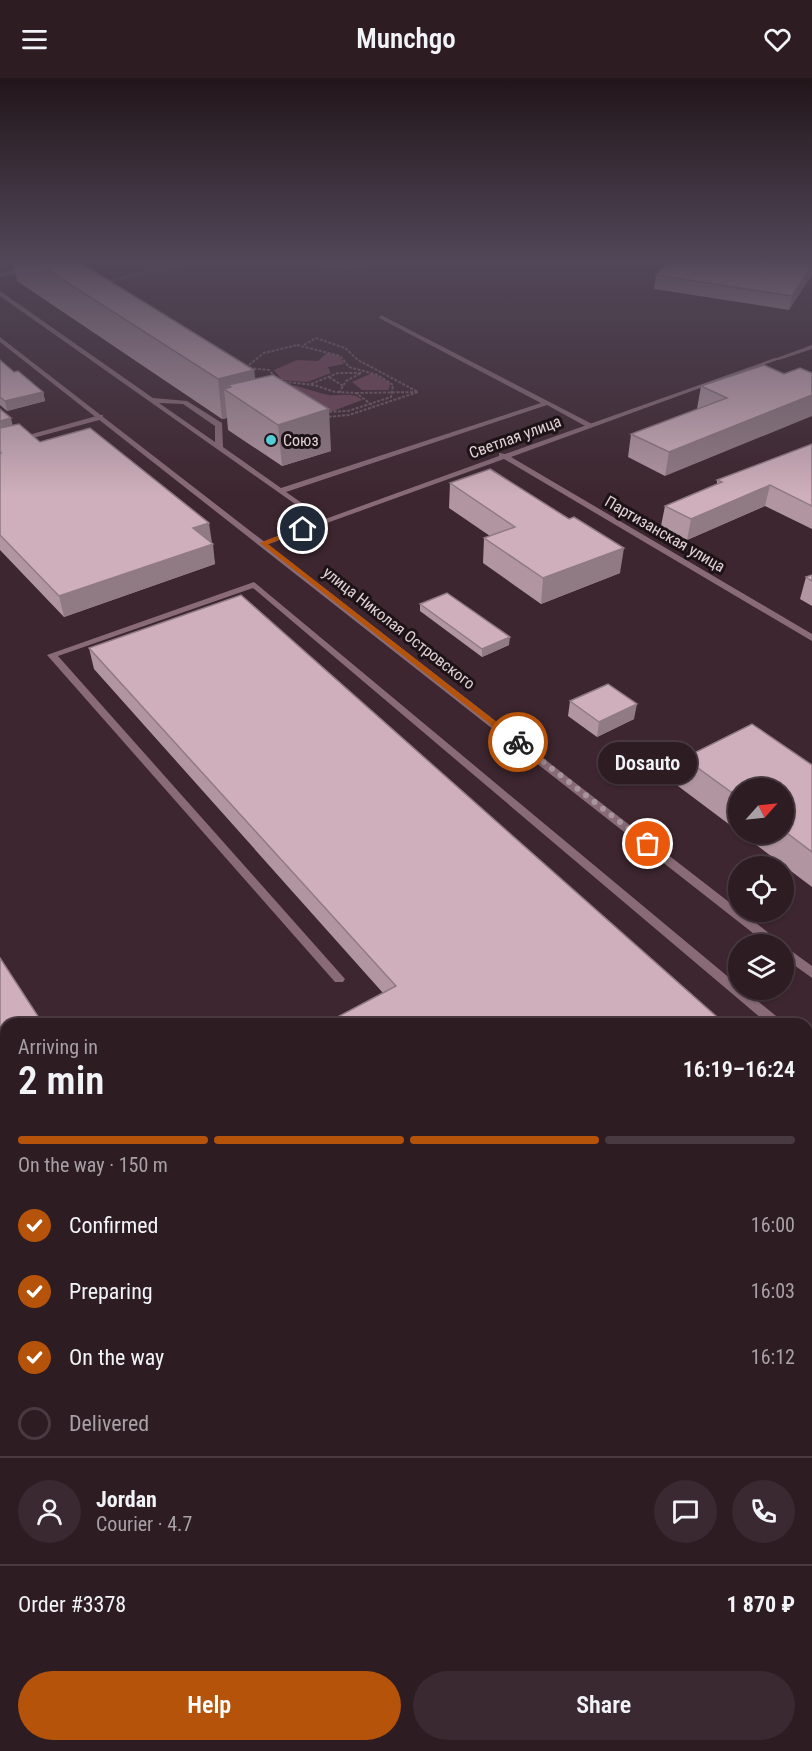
<!DOCTYPE html>
<meta charset="utf-8">
<style>
:root{--surface:#2e1c23;--page:#3a2930;--text:#f1f3f6;--muted:#a7a1a6;--line:#493a41;--accent:#b45309}
body{margin:0;font-family:"Roboto Condensed",sans-serif;background:var(--page);color:var(--text);height:100vh;display:flex;flex-direction:column;font-size:22px;white-space:nowrap}
*{box-sizing:border-box;margin:0}
p{font-size:20px;color:var(--muted)}
.icon{flex:none;width:33px;height:33px;fill:none;stroke:currentColor;stroke-width:2;stroke-linecap:round;stroke-linejoin:round}
.map{position:relative;flex:1;overflow:hidden}
.side{position:absolute;left:0px;top:940px;width:813px;height:734px;display:flex;flex-direction:column;background:var(--surface);border-radius:18px 18px 0 0;box-shadow:0 2px 4px #0004,0 0 0 2px var(--line)}
.side>*{flex:none}
.needle{width:39px;rotate:63deg}
.controls{position:absolute;left:728px;top:700px;display:grid;gap:12px}
.controls a{display:grid;place-items:center;width:66px;height:66px;border-radius:50%;background:var(--surface);box-shadow:0 2px 4px #0004,0 0 0 2px var(--line);font-size:30px}
.pin{position:absolute;display:grid;place-items:center;width:51px;height:51px;color:#fff;margin:-26px;border:3px solid #fff;border-radius:50%;box-shadow:0 2px 6px #0007}
.courier{position:absolute;display:grid;place-items:center;width:60px;height:60px;margin:-30px;border:4px solid #b45309;border-radius:50%;background:#fff;color:#222;box-shadow:0 2px 8px #0007}
.bubble{position:absolute;height:42px;border-radius:21px;background:var(--surface);box-shadow:0 2px 4px #0004,0 0 0 2px var(--line);font-size:20px;font-weight:600;line-height:42px;text-align:center}
.overview em{font-style:normal;font-weight:600}
.overview div{display:flex;flex-direction:column-reverse}
.overview{display:flex;align-items:center;justify-content:space-between;height:102px;padding:0 18px}
h1{font-size:39px;font-weight:600;line-height:45px}
.bar{display:grid;grid-template-columns:repeat(4,1fr);gap:9px 6px;align-content:center;height:72px;padding:0 18px}
.bar i{height:8px;border-radius:4px;background:var(--line)}
.bar .selected{background:var(--accent)}
.bar p{grid-column:span 4}
.line{display:flex;align-items:center;gap:15px;padding:0 18px;border-top:2px solid var(--line)}
.line div{flex:1}
.round{display:grid;place-items:center;flex:none;width:63px;height:63px;border-radius:32px;background:var(--page)}
ol{padding:0 18px;list-style:none}
li{display:flex;align-items:center;gap:18px;height:66px}
li p{margin-inline-start:auto}
li .icon{padding:6px;border-radius:50%;background:var(--accent);color:#fff;stroke-width:4}
li:last-child{color:var(--muted)}
li i{width:33px;height:33px;border:3px solid var(--line);border-radius:50%}
.primary-button{display:flex;gap:12px;margin-top:auto;padding:12px 18px}
.primary-button a{flex:1;height:69px;border-radius:36px;background:var(--accent);color:#fff;font-size:24px;font-weight:600;line-height:69px;text-align:center}
.primary-button a+a{background:var(--page);color:var(--text)}
header{display:flex;justify-content:space-between;align-items:center;height:78px;padding:0 18px;background:var(--surface);font-size:27px;font-weight:600}
.map>svg:first-child{display:block}
.green{fill:#714758}
.lines{fill:none;stroke-linecap:round;stroke-linejoin:round}
.path{stroke:#715c64;stroke-width:2;stroke-dasharray:3 1.5;stroke-linecap:butt}
.service{fill:#886b76;fill-rule:evenodd}
.minor{fill:#886b76;fill-rule:evenodd}
.tertiary{fill:#886b76;fill-rule:evenodd}
.rail{stroke:#aa989e;stroke-width:7}
.wall{fill:#b196a1}
.shaded-wall{fill:#907a83}
.building{fill:#ceafbb;stroke:#907a83;stroke-width:1.5}
.route{fill:#b45309}
.done{stroke:#a8959c;stroke-width:6;stroke-dasharray:0 10.8}
.poi-dot{fill:#52ccd6;stroke:#1d1317;stroke-width:2}
.labels{text-anchor:middle;dominant-baseline:central;stroke-width:6;stroke-linejoin:round;paint-order:stroke}
.far-street-label{font-size:16px;fill:#e1d1d6;stroke:#1d1317}
.far-poi-label{font-size:16px;fill:#e1d1d6;stroke:#1d1317;text-anchor:start}
</style>
<header><svg class="icon" aria-label="menu" viewBox="0 0 24 24"><path d="M4 6h16M4 12h16M4 18h16"/></svg>Munchgo<svg class="icon" aria-label="heart" viewBox="0 0 24 24"><path d="M12 20l-8-8c-3-5 5-10 8-4 3-6 11-1 8 4z"/></svg></header>
<div class="map">
<svg width="812" height="1673" viewBox="0 0 812 1673">
<rect width="100%" height="100%" fill="#3d262f"/>
<!-- green -->
<g class="green">
<path d="M 327,275 L 339,278 L 344,286 L 328,289 L 331,295 L 307,304 L 282,302 L 274,292 L 297,282 L 318,283 Z"/>
<path d="M 372,295 L 390,305 L 389,312 L 362,312 L 352,304 Z"/>
<path d="M 290,307 C 304,309 311,313 324,316 C 337,320 353,312 362,322 L 333,333 L 326,333 L 281,308 Z"/>
</g>
<g class="lines">
<!-- path -->
<g class="path">
<path d="M 317,182 C 344,196 349,190 377,182"/>
<path d="M 107,204 L 200,182"/>
<path d="M 297,267 L 340,278 L 349,289 L 378,297 L 393,307 L 391,319 L 348,333 L 298,335 L 287,325 L 248,300 L 250,286 L 264,275 Z"/>
<path d="M 304,267 L 316,260 L 345,270 L 358,282 L 418,314 L 349,337 L 326,339"/>
<path d="M 249,290 L 269,292 L 278,303 L 314,307 L 335,314 L 356,315 L 372,327"/>
<path d="M 329,299 L 343,308"/>
<path d="M 311,306 L 338,295 L 362,295"/>
<path d="M 339,315 L 346,303 L 361,295"/>
<path d="M 356,315 L 418,314"/>
</g>
<!-- service -->
<g class="service">
<path d="M 31,188 L 33,191 L 0,199 L 0,195 Z"/>
<path d="M 0,213 L 153,320 L 187,323 L 222,345 L 223,369 L 281,410 L 541,325 L 379,240 L 381,237 L 594,347 L 587,349 L 547,327 L 286,414 L 325,441 L 325,445 L 322,445 L 0,218 ZM 159,325 L 183,326 L 215,348 L 215,364 Z"/>
<path d="M 812,267 L 812,271 L 779,282 L 774,281 Z"/>
<path d="M 100,337 L 103,337 L 103,341 L 0,369 L 0,365 Z"/>
<path d="M 254,504 L 738,907 L 738,912 L 744,912 L 781,942 L 782,946 L 768,946 L 253,510 L 58,578 L 345,901 L 343,904 L 335,904 L 47,577 Z"/>
<path d="M 807,968 L 812,969 L 812,982 L 807,981 Z"/>
<path d="M 812,1016 L 812,1030 L 807,1032 L 807,1018 Z"/>
<path d="M 6,1631 L 6,1653 L 0,1656 L 0,1634 Z"/>
</g>
<!-- minor -->
<g class="minor">
<path d="M 15,182 L 28,182 L 0,189 L 0,185 Z"/>
<path d="M 775,280 L 780,281 L 511,379 L 812,556 L 812,563 L 504,381 L 266,467 L 259,465 L 499,378 L 499,375 L 505,376 Z"/>
</g>
<!-- tertiary -->
<g class="tertiary">
<path d="M 0,259 L 738,831 L 738,834 L 742,834 L 780,864 L 782,867 L 768,867 L 0,264 Z"/>
<path d="M 783,867 L 812,888 L 812,900 L 783,879 Z"/>
</g>
<!-- rail -->
<path class="rail" d="M 807,1447 L 812,1450"/>
</g>
<!-- wall -->
<g class="wall">
<path d="M 13,182 L 85,182 L 86,189 L 254,292 L 255,301 L 331,373 L 282,388 L 228,352 L 227,340 L 222,341 L 17,203 Z"/>
<path d="M 812,182 L 789,232 L 654,211 L 656,197 Z"/>
<path d="M 0,282 L 14,294 L 43,314 L 45,323 L 7,333 L 0,327 Z"/>
<path d="M 764,287 L 665,398 L 628,379 L 631,356 L 697,331 L 701,308 Z"/>
<path d="M 0,331 L 13,348 L 211,465 L 215,486 L 64,539 L 0,472 Z"/>
<path d="M 812,366 L 812,451 L 765,428 L 687,462 L 661,448 L 665,428 L 717,406 L 717,402 Z"/>
<path d="M 450,405 L 620,495 L 541,526 L 483,485 L 484,460 L 490,458 L 449,430 Z"/>
<path d="M 812,497 L 812,528 L 800,521 L 806,499 Z"/>
<path d="M 420,526 L 509,567 L 482,579 L 420,533 Z"/>
<path d="M 89,570 L 725,946 L 330,946 L 330,943 L 383,915 L 94,591 Z"/>
<path d="M 570,623 L 634,641 L 597,659 L 568,638 Z"/>
<path d="M 684,680 L 812,687 L 812,809 L 742,756 L 783,756 L 783,711 L 738,711 L 738,753 L 678,708 Z"/>
</g>
<!-- shaded-wall -->
<g class="shaded-wall">
<path d="M 76,182 L 85,182 L 91,216 Z"/>
<path d="M 812,188 L 812,197 L 789,232 L 792,218 Z"/>
<path d="M 254,292 L 257,332 L 228,307 L 229,314 L 224,311 L 227,340 L 222,341 L 218,301 Z"/>
<path d="M 43,314 L 45,323 L 7,333 L 5,323 Z"/>
<path d="M 812,317 L 812,338 L 665,398 L 669,374 Z"/>
<path d="M 329,331 L 331,373 L 282,388 L 278,347 Z"/>
<path d="M 11,340 L 15,358 L 0,363 L 0,343 Z"/>
<path d="M 770,407 L 765,428 L 687,462 L 691,441 Z"/>
<path d="M 209,445 L 212,465 L 193,450 Z"/>
<path d="M 213,466 L 215,486 L 64,539 L 59,518 Z"/>
<path d="M 624,470 L 620,495 L 541,526 L 543,500 Z"/>
<path d="M 510,559 L 509,567 L 482,579 L 482,571 Z"/>
<path d="M 637,626 L 634,641 L 597,659 L 599,644 Z"/>
<path d="M 6,1063 L 6,1096 L 0,1099 L 0,1066 Z"/>
<path d="M 812,1281 L 812,1285 L 807,1288 L 807,1285 Z"/>
</g>
<!-- building -->
<g class="building">
<path d="M 32,182 L 76,182 L 254,292 L 218,301 Z"/>
<path d="M 670,182 L 812,182 L 812,188 L 792,218 L 656,197 Z"/>
<path d="M 0,282 L 14,294 L 18,293 L 43,314 L 5,323 L 0,319 Z"/>
<path d="M 764,287 L 784,296 L 800,290 L 812,295 L 812,317 L 669,374 L 631,356 L 727,320 L 701,308 Z"/>
<path d="M 273,297 L 329,331 L 278,347 L 224,311 L 231,309 L 228,307 Z"/>
<path d="M 0,331 L 11,340 L 0,343 Z"/>
<path d="M 19,346 L 40,364 L 90,350 L 209,445 L 193,450 L 213,466 L 59,518 L 0,457 L 0,375 L 1,375 L 0,373 L 0,350 Z"/>
<path d="M 812,366 L 812,428 L 770,407 L 691,441 L 665,428 L 722,404 L 717,402 Z"/>
<path d="M 490,391 L 569,441 L 574,439 L 624,470 L 543,500 L 484,460 L 515,449 L 450,405 Z"/>
<path d="M 812,497 L 812,503 L 806,499 Z"/>
<path d="M 447,515 L 510,559 L 482,571 L 420,526 Z"/>
<path d="M 241,517 L 725,946 L 332,946 L 330,943 L 396,908 L 89,570 Z"/>
<path d="M 608,606 L 637,626 L 599,644 L 570,623 Z"/>
<path d="M 752,646 L 812,687 L 812,774 L 783,752 L 783,711 L 738,711 L 738,719 L 684,680 Z"/>
<path d="M 0,880 L 43,946 L 6,946 L 6,1063 L 0,1066 Z"/>
<path d="M 812,1116 L 812,1281 L 807,1285 L 807,1119 Z"/>
<path d="M 6,1311 L 6,1470 L 0,1456 L 0,1315 Z"/>
<path d="M 807,1612 L 812,1618 L 812,1673 L 120,1673 L 127,1668 L 807,1668 Z"/>
</g>
<!-- sky -->
<linearGradient id="sky" x2="0" y2="1"><stop stop-color="#22151a"/><stop offset="0.44" stop-color="#514758"/><stop offset="1" stop-color="#514758" stop-opacity="0"/></linearGradient>
<rect width="812" height="417" fill="url(#sky)"/>
<!-- route -->
<path class="route" d="M 300,449 L 306,451 L 268,466 L 521,663 L 521,666 L 515,666 L 260,465 Z"/>
<g class="lines">
<!-- done -->
<path class="done" d="M 518,664 L 648,766"/>
</g>
<!-- markers -->
<circle class="poi-dot" cx="271" cy="362" r="6"/>
<g class="labels">
<!-- far-street labels -->
<g class="far-street-label">
<text transform="translate(515 359) rotate(-20)">Светлая улица</text>
<text transform="translate(665 456) rotate(30)">Партизанская улица</text>
<text transform="translate(399 550) rotate(38)">улица Николая Островского</text>
</g>
<!-- far-poi labels -->
<g class="far-poi-label">
<text x="283" y="362">Союз</text>
</g>
</g>
</svg>
<div class="controls">
<a><svg class="needle" viewBox="-14 -14 28 28"><path d="M0-13l5 13h-10z" fill="#e53935"/><path d="M0 13l5-13h-10z" fill="#a7a1a6"/></svg></a>
<a><svg class="icon" aria-label="locate" viewBox="0 0 24 24"><circle cx="12" cy="12" r="6"/><path d="M12 2v4M12 18v4M2 12h4M18 12h4"/></svg></a>
<a><svg class="icon" aria-label="layers" viewBox="0 0 24 24"><path d="M12 4l9 5-9 5-9-5zM3 14l9 5 9-5"/></svg></a>
</div>
<div class="pin" style="left:648px;top:766px;background:#ea580c"><svg class="icon" aria-label="bag" viewBox="0 0 24 24"><path d="M5 8h14l-1 12H6zM9 8a3 3 0 0 1 6 0"/></svg></div>
<div class="pin" style="left:303px;top:451px;background:#1f2937"><svg class="icon" aria-label="home" viewBox="0 0 24 24"><path d="M3 11l9-7 9 7M6 9v11h12V9"/></svg></div>
<div class="courier" style="left:518px;top:664px"><svg class="icon" aria-label="bike" viewBox="0 0 24 24"><circle cx="6" cy="16" r="4"/><circle cx="18" cy="16" r="4"/><path d="M6 16l4-8h5l3 8M10 8l3 8H6M13 5h3"/></svg></div>
<div class="bubble" style="left:598px;top:664px;width:99px">Dosauto</div>
<section class="side">
<div class="overview"><div><h1>2 min</h1><p>Arriving in</p></div><em>16:19–16:24</em></div>
<div class="bar"><i class="selected"></i><i class="selected"></i><i class="selected"></i><i></i><p>On the way · 150 m</p></div>
<ol>
<li><svg class="icon" aria-label="check" viewBox="0 0 24 24"><path d="M5 12l5 5 9-10"/></svg>Confirmed<p>16:00</p></li>
<li><svg class="icon" aria-label="check" viewBox="0 0 24 24"><path d="M5 12l5 5 9-10"/></svg>Preparing<p>16:03</p></li>
<li><svg class="icon" aria-label="check" viewBox="0 0 24 24"><path d="M5 12l5 5 9-10"/></svg>On the way<p>16:12</p></li>
<li><i></i>Delivered</li>
</ol>
<div class="line" style="height:108px"><a class="round"><svg class="icon" aria-label="person" viewBox="0 0 24 24"><circle cx="12" cy="8" r="4"/><path d="M4 21q1-7 8-7t8 7"/></svg></a><div><b>Jordan</b><p>Courier · 4.7</p></div><a class="round"><svg class="icon" aria-label="chat" viewBox="0 0 24 24"><path d="M4 5h16v11H9l-5 4z"/></svg></a><a class="round"><svg class="icon" aria-label="phone" viewBox="0 0 24 24"><path d="M5 4h4l2 5-3 2q2 4 5 5l2-3 5 2v4C11 20 4 13 5 4z"/></svg></a></div>
<div class="line" style="height:78px"><div>Order #3378</div><b>1 870 ₽</b></div>
<div class="primary-button"><a>Help</a><a>Share</a></div>
</section>
</div>
